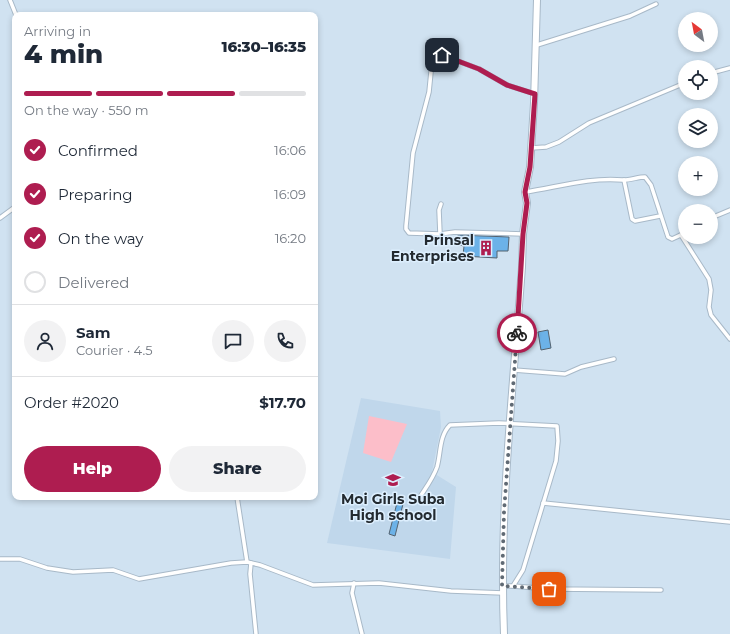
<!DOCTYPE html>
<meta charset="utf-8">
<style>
:root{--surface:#fff;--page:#f2f2f3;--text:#1f2937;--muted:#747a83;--line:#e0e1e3;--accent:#ae1d50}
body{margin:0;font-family:Montserrat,sans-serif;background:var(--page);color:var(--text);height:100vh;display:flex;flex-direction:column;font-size:15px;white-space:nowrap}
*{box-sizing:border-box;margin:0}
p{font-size:13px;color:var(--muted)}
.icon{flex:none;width:22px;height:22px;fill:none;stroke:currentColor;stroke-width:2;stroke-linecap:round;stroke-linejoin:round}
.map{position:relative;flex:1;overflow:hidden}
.sheet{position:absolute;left:12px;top:12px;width:306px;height:488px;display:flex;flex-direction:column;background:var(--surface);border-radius:8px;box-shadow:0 2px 6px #0003}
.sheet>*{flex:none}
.needle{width:26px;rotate:328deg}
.tools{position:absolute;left:678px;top:12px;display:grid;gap:8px}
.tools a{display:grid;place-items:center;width:40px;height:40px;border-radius:50%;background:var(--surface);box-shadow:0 2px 6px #0003;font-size:20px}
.pin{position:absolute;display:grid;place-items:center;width:34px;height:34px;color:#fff;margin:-17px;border-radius:8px;box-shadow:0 2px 6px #0006}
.courier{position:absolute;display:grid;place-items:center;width:40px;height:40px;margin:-20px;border:3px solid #ae1d50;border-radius:50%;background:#fff;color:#222;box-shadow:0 1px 5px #0007}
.head em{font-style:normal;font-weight:800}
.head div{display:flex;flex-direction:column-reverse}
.head{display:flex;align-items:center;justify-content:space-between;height:68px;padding:0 12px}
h1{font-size:26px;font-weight:800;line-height:30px}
.bar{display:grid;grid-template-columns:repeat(4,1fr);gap:6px 4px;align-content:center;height:48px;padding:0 12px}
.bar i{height:5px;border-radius:3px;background:var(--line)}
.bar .current{background:var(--accent)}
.bar p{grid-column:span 4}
.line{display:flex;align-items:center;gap:10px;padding:0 12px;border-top:1px solid var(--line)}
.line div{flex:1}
.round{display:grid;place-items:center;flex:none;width:42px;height:42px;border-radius:21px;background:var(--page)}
ol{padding:0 12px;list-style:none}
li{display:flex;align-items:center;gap:12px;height:44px}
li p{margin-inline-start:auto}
li .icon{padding:4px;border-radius:50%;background:var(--accent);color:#fff;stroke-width:4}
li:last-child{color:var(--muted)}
li i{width:22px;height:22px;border:2px solid var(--line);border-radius:50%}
.action{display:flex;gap:8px;margin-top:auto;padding:8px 12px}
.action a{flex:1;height:46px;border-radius:24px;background:var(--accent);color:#fff;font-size:16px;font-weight:800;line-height:46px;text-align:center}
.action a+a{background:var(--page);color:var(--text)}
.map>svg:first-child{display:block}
.built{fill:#c0d7eb}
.green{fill:#fcbec9}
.building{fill:#6cb2e8;stroke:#53626f}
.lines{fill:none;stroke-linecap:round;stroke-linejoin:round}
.street-casing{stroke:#a8b9c8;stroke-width:5.5}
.highway-casing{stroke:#a8b9c8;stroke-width:8}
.street{stroke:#fff;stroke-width:3.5}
.highway{stroke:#fff;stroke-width:6}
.done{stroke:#606a74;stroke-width:4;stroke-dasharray:0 7.2}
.route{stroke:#ae1d50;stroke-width:5}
.labels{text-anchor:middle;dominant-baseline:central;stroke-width:3;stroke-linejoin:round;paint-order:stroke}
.poi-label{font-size:14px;font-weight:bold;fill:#232a30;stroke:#ddeffe;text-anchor:end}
</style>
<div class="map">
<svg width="730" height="634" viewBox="0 0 730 634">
<rect width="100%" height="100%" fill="#d0e2f1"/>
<!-- built -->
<path class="built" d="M 361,398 L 440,411 L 441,427 L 432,472 L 456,487 L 450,559 L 327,543 Z"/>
<!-- green -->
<path class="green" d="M 369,416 L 407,424 L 391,462 L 363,453 Z"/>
<!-- building -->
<g class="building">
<path d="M 458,235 L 509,237 L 508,251 L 497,251 L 497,258 L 463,256 L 464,246 L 459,245 Z"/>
<path d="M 548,330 L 551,348 L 541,350 L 538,332 Z"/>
<path d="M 398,499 L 404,500 L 395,536 L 389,534 Z"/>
</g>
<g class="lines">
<!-- street casing -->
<g class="street-casing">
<g id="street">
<path d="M 10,0 L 16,15"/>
<path d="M 537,45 L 630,16 L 656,4"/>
<path d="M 711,73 L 730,68"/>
<path d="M 531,148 L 546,147 L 559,142 L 589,123 L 685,83"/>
<path d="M 624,180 L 632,219 L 635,221 L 660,216"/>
<path d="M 525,192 C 558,187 589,177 623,180 C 631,180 638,177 645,177 L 651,185 L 668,237 L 672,239 L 685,233"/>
<path d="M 441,204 L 439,210 L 440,234 L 455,232 L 523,234"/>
<path d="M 0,218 L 15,207"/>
<path d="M 711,218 L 730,210"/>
<path d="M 440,234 L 409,233 L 406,229 L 406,226 L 413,153 L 429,92 L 432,62 L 437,56 L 442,55 L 479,69 L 507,85 L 535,94"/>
<path d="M 681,235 L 709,279 L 711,290 L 709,307 L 711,315 L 730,339"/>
<path d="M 514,370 L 565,374 L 581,367 L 614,359"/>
<path d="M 237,497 L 247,562"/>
<path d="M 418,500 C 424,490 433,479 437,467 C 441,453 439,436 450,425 L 499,423 L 557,426 L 558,441 L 556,461 L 523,570 L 513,586 L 502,586"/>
<path d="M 543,503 L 730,522"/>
<path d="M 0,559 L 20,559 L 47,568 L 73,572 L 113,570 L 139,579 L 231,563 L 247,562 L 260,565 L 313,585 L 379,583 L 451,591 L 503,593"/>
<path d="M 251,563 L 250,574 L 256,634"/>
<path d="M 354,583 L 352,593 L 362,634"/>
<path d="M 513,586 L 549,589 L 661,590"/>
</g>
</g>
<!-- highway casing -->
<g class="highway-casing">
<path id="highway" d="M 504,634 C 499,511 513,389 522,267 L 523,234 L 527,203 L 525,192 L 530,167 L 534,103 L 537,0"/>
</g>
<!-- street -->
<use href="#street" class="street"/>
<!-- highway -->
<use href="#highway" class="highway"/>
</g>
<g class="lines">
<!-- done -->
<path class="done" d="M 517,333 L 504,512 L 502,586 L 549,589"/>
<!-- route -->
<path class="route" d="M 442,55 L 479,69 L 507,85 L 535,94 L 530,167 L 525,192 L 527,203 L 523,234 L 517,333"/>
</g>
<!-- icons -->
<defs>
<g id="building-bare" transform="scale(1.2)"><path d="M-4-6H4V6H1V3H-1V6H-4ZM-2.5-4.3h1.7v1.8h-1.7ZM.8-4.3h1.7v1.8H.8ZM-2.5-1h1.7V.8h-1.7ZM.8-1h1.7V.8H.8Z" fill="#ae1d50" stroke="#ddeffe" stroke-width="2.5" paint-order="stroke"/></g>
<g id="school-bare" transform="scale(1.2)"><path d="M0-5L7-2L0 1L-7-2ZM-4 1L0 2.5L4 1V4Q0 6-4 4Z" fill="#ae1d50" stroke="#ddeffe" stroke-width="2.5" paint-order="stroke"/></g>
</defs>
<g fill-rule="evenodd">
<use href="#building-bare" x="486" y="248"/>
<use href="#school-bare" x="393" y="480"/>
</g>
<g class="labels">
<!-- poi labels -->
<g class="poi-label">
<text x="474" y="240">Prinsal<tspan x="474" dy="16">Enterprises</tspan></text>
<text x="393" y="499" text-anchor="middle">Moi Girls Suba<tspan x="393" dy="16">High school</tspan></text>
</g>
</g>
</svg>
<div class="tools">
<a><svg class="needle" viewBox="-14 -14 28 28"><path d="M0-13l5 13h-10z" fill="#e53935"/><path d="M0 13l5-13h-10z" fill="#747a83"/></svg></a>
<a><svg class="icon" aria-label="locate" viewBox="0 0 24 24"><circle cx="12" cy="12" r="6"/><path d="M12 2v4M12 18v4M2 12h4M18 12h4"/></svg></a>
<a><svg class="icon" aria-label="layers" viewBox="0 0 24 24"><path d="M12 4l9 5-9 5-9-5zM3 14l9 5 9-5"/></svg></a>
<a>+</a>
<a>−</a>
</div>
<div class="pin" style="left:549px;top:589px;background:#ea580c"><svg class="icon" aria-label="bag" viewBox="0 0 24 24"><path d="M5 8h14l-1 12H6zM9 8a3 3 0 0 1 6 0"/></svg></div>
<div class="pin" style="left:442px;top:55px;background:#1f2937"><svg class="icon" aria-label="home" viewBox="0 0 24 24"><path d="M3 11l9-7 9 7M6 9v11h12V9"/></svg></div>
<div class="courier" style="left:517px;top:333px"><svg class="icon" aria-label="bike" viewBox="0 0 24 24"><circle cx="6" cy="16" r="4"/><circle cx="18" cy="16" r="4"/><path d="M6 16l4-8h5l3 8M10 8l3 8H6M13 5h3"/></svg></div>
<section class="sheet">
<div class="head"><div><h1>4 min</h1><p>Arriving in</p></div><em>16:30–16:35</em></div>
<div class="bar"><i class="current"></i><i class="current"></i><i class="current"></i><i></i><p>On the way · 550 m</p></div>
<ol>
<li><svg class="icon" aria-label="check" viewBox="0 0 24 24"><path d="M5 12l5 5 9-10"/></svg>Confirmed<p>16:06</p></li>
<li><svg class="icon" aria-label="check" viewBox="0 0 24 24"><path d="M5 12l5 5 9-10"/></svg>Preparing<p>16:09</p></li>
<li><svg class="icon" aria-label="check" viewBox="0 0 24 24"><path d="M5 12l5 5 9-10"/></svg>On the way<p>16:20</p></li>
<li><i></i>Delivered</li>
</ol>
<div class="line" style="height:72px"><a class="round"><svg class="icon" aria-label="person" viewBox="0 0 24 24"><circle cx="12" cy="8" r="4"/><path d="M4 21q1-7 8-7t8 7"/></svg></a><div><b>Sam</b><p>Courier · 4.5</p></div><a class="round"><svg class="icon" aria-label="chat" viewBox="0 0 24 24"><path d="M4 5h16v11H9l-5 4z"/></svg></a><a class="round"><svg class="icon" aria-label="phone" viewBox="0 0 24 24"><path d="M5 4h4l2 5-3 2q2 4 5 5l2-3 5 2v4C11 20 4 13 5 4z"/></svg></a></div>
<div class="line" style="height:52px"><div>Order #2020</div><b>$17.70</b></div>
<div class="action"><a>Help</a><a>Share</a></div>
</section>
</div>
